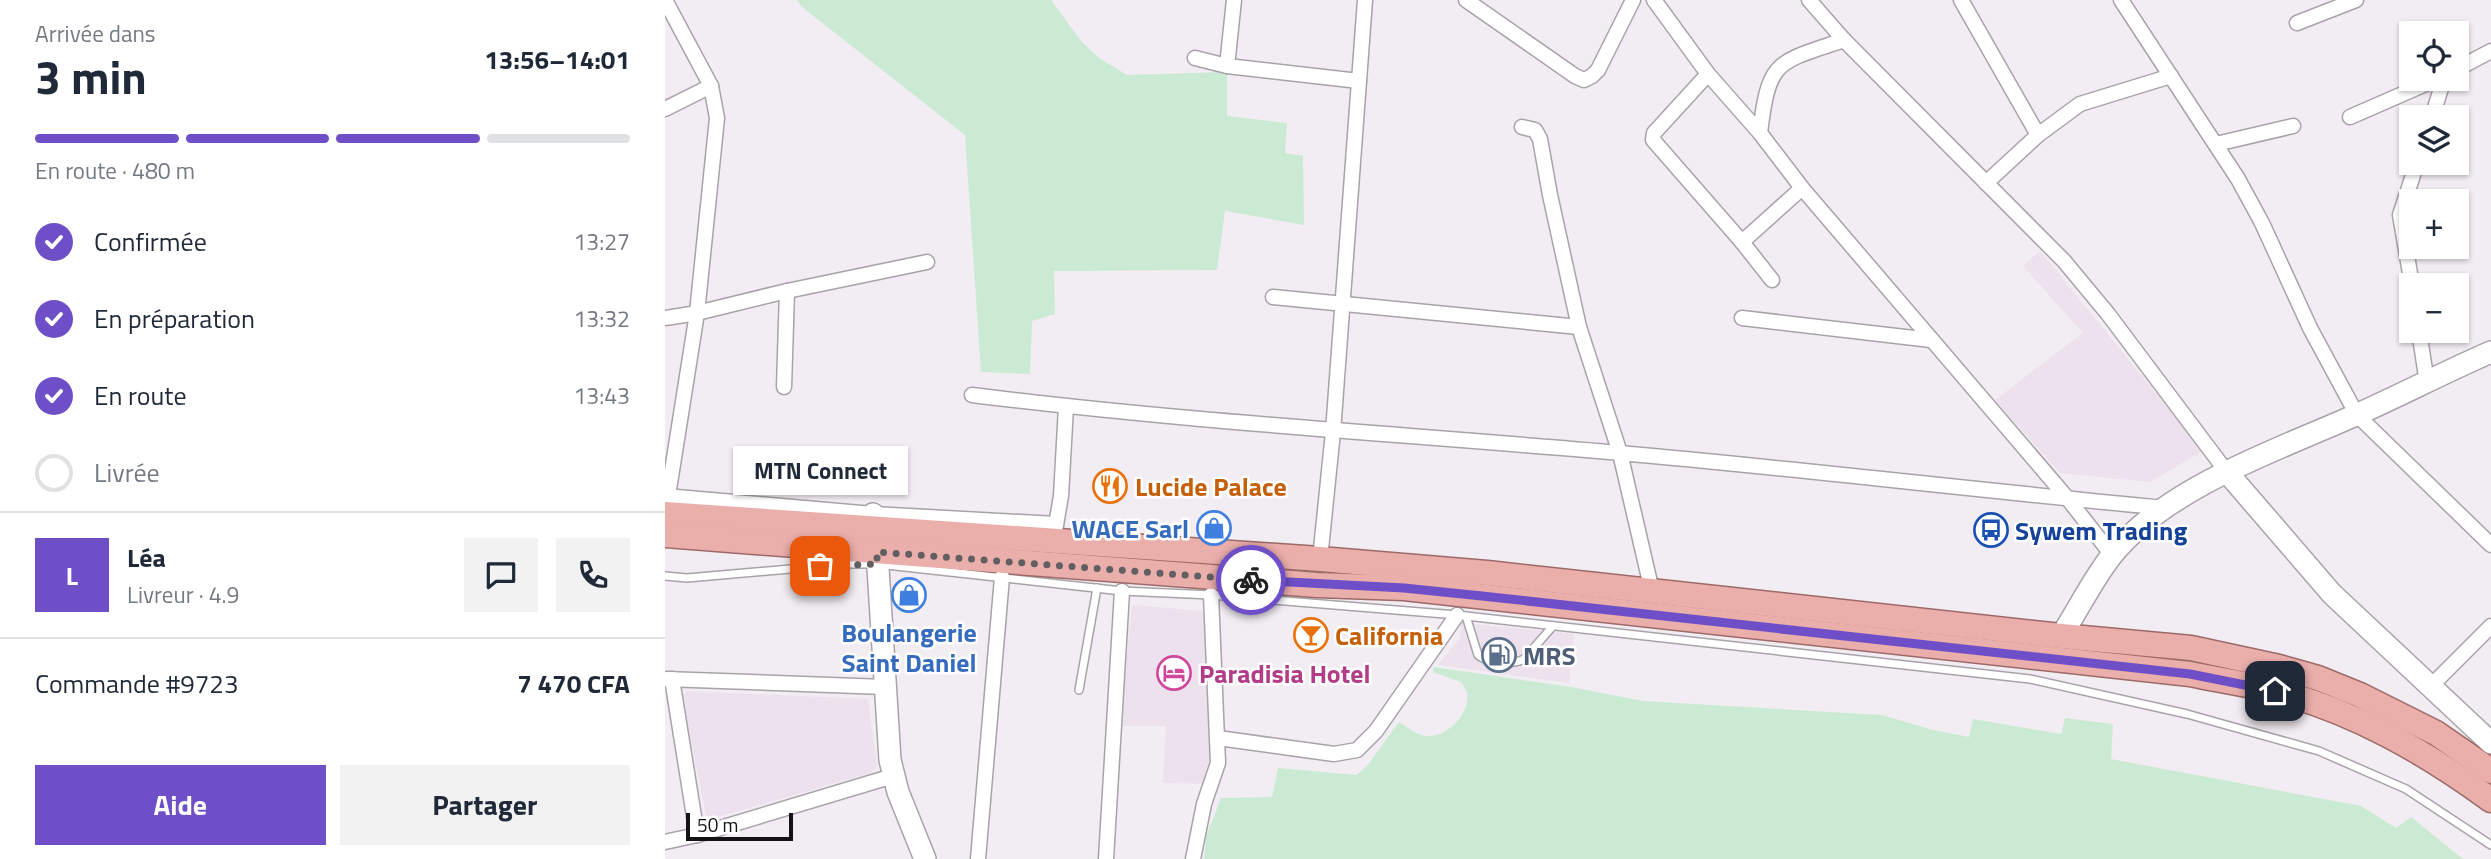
<!DOCTYPE html>
<html lang="fr">
<meta charset="utf-8">
<style>
:root{--surface:#fff;--page:#f2f2f3;--text:#1f2937;--muted:#747a83;--line:#e0e1e3;--accent:#6e4fc8}
body{margin:0;font-family:"Titillium Web",sans-serif;background:var(--page);color:var(--text);height:100vh;display:flex;flex-direction:column;font-size:26px;white-space:nowrap}
*{box-sizing:border-box;margin:0}
p{font-size:23px;color:var(--muted)}
.icon{flex:none;width:38px;height:38px;fill:none;stroke:currentColor;stroke-width:2;stroke-linecap:round;stroke-linejoin:round}
.map{position:relative;flex:1;overflow:hidden}
.panel{display:flex;flex-direction:column;background:var(--surface);width:665px}
.panel>*{flex:none}
.fabs{position:absolute;left:1734px;top:21px;display:grid;gap:14px}
.fabs a{display:grid;place-items:center;width:70px;height:70px;border-radius:0px;background:var(--surface);box-shadow:0 2px 5px #0004;font-size:35px}
.scale{position:absolute;left:21px;bottom:18px;width:107px;box-sizing:border-box;padding-left:7px;border:4px solid #141214;border-top:0;font-size:19px;line-height:24px;white-space:nowrap;color:#141214;-webkit-text-stroke:5px #fff;paint-order:stroke}
.pin{position:absolute;display:grid;place-items:center;width:60px;height:60px;color:#fff;margin:-30px;border-radius:14px;box-shadow:0 4px 10px #0006}
.courier{position:absolute;display:grid;place-items:center;width:70px;height:70px;margin:-35px;border:5px solid #6e4fc8;border-radius:50%;background:#fff;color:#222;box-shadow:0 2px 9px #0007}
.bubble{position:absolute;height:49px;border-radius:0px;background:var(--surface);box-shadow:0 2px 5px #0004;font-size:23px;font-weight:700;line-height:49px;text-align:center}
.summary em{font-style:normal;font-weight:700}
.summary div{display:flex;flex-direction:column-reverse}
.summary{display:flex;align-items:center;justify-content:space-between;height:119px;padding:0 35px}
h1{font-size:46px;font-weight:700;line-height:52px}
.bar{display:grid;grid-template-columns:repeat(4,1fr);gap:10px 7px;align-content:center;height:84px;padding:0 35px}
.bar i{height:9px;border-radius:5px;background:var(--line)}
.bar .active{background:var(--accent)}
.bar p{grid-column:span 4}
.line{display:flex;align-items:center;gap:18px;padding:0 35px;border-top:2px solid var(--line)}
.line div{flex:1}
.round{display:grid;place-items:center;flex:none;width:74px;height:74px;border-radius:0px;background:var(--page)}
ol{padding:0 35px;list-style:none}
li{display:flex;align-items:center;gap:21px;height:77px}
li p{margin-inline-start:auto}
li .icon{padding:7px;border-radius:50%;background:var(--accent);color:#fff;stroke-width:4}
li:last-child{color:var(--muted)}
li i{width:38px;height:38px;border:4px solid var(--line);border-radius:50%}
.button{display:flex;gap:14px;margin-top:auto;padding:14px 35px}
.button a{flex:1;height:80px;border-radius:0px;background:var(--accent);color:#fff;font-size:28px;font-weight:700;line-height:80px;text-align:center}
.button a+a{background:var(--page);color:var(--text)}
main{display:flex;flex:1;min-height:0}
.map>svg:first-child{display:block}
.built{fill:#ece1ec}
.green{fill:#cbead4}
.lines{fill:none;stroke-linecap:round;stroke-linejoin:round}
.service-casing{stroke:#a8a3a8;stroke-width:10}
.minor-casing{stroke:#a8a3a8;stroke-width:17}
.secondary-casing{stroke:#a8a3a8;stroke-width:24}
.trunk-casing{stroke:#9c6a68;stroke-width:27}
.service{stroke:#fff;stroke-width:7}
.minor{stroke:#fff;stroke-width:14}
.secondary{stroke:#fff;stroke-width:21}
.trunk{stroke:#eaaeab;stroke-width:24}
.done{stroke:#625f62;stroke-width:7;stroke-dasharray:0 12.6}
.route{stroke:#6e4fc8;stroke-width:9}
.labels{text-anchor:middle;dominant-baseline:central;stroke-width:5;stroke-linejoin:round;paint-order:stroke}
.food-label{font-size:26px;font-weight:bold;fill:#c56008;stroke:#fff;text-anchor:start}
.shop-label{font-size:26px;font-weight:bold;fill:#366cbe;stroke:#fff;text-anchor:end}
.transit-label{font-size:26px;font-weight:bold;fill:#164399;stroke:#fff;text-anchor:start}
.service-label{font-size:26px;font-weight:bold;fill:#4e5e75;stroke:#fff;text-anchor:start}
.hotel-label{font-size:26px;font-weight:bold;fill:#b23c85;stroke:#fff;text-anchor:start}
</style>
<main>
<section class="panel">
<div class="summary"><div><h1>3 min</h1><p>Arrivée dans</p></div><em>13:56–14:01</em></div>
<div class="bar"><i class="active"></i><i class="active"></i><i class="active"></i><i></i><p>En route · 480 m</p></div>
<ol>
<li><svg class="icon" aria-label="check" viewBox="0 0 24 24"><path d="M5 12l5 5 9-10"/></svg>Confirmée<p>13:27</p></li>
<li><svg class="icon" aria-label="check" viewBox="0 0 24 24"><path d="M5 12l5 5 9-10"/></svg>En préparation<p>13:32</p></li>
<li><svg class="icon" aria-label="check" viewBox="0 0 24 24"><path d="M5 12l5 5 9-10"/></svg>En route<p>13:43</p></li>
<li><i></i>Livrée</li>
</ol>
<div class="line" style="height:126px"><b class="round" style="background:var(--accent);color:#fff">L</b><div><b>Léa</b><p>Livreur · 4.9</p></div><a class="round"><svg class="icon" aria-label="chat" viewBox="0 0 24 24"><path d="M4 5h16v11H9l-5 4z"/></svg></a><a class="round"><svg class="icon" aria-label="phone" viewBox="0 0 24 24"><path d="M5 4h4l2 5-3 2q2 4 5 5l2-3 5 2v4C11 20 4 13 5 4z"/></svg></a></div>
<div class="line" style="height:91px"><div>Commande #9723</div><b>7 470 CFA</b></div>
<div class="button"><a>Aide</a><a>Partager</a></div>
</section>
<div class="map">
<svg width="1826" height="859" viewBox="0 0 1826 859">
<rect width="100%" height="100%" fill="#f2edf2"/>
<!-- built -->
<g class="built">
<path d="M 1375,251 L 1538,451 L 1485,482 L 1395,473 L 1330,400 L 1418,333 L 1358,266 Z"/>
<path d="M 467,605 L 538,611 L 546,710 L 548,784 L 498,783 L 501,726 L 454,726 Z"/>
<path d="M 796,623 L 909,634 L 904,683 L 773,665 L 795,638 Z"/>
<path d="M 22,691 L 203,699 L 212,766 L 206,773 L 42,820 L 17,696 Z"/>
</g>
<!-- green -->
<g class="green">
<path d="M 132,0 L 386,0 L 417,42 L 434,58 L 462,75 L 562,72 L 562,116 L 622,123 L 620,153 L 638,156 L 639,225 L 560,211 L 552,270 L 389,271 L 390,314 L 367,321 L 365,374 L 316,372 L 300,135 L 137,7 Z"/>
<path d="M 769,667 L 906,687 L 978,701 L 1217,715 L 1268,730 L 1304,737 L 1308,719 L 1396,734 L 1400,718 L 1448,724 L 1446,759 L 1696,806 L 1731,828 L 1746,817 L 1798,859 L 539,859 L 541,837 L 556,798 L 607,797 L 613,768 L 691,775 L 702,766 L 734,722 C 743,727 753,737 764,736 C 783,736 806,713 802,692 C 802,692 797,683 796,682 L 768,672 Z"/>
</g>
<g class="lines">
<!-- service casing -->
<g class="service-casing">
<g id="service">
<path d="M 0,576 L 22,578 L 181,564 L 212,564 L 457,591 L 546,595 L 792,615 L 1365,679 L 1522,714 L 1654,751 L 1741,789 L 1826,845"/>
<path d="M 801,616 L 813,655 C 822,663 849,665 859,659 L 888,626"/>
<path d="M 414,690 L 432,588"/>
</g>
</g>
<!-- minor casing -->
<g class="minor-casing">
<g id="minor">
<path d="M 0,0 L 46,86 L 52,118 L 32,313 L 3,496"/>
<path d="M 801,0 L 910,76 L 919,80 L 927,76 L 933,70 L 968,0"/>
<path d="M 989,0 L 1043,74 L 1095,133 L 1137,188 L 1403,499 L 1447,555"/>
<path d="M 1144,0 L 1179,40 L 1399,261 L 1443,314 L 1561,471"/>
<path d="M 1296,0 L 1373,135"/>
<path d="M 1456,0 L 1573,179 L 1597,223 L 1645,328 L 1692,415 L 1826,545"/>
<path d="M 1632,23 L 1691,0"/>
<path d="M 530,58 L 562,66 L 694,81"/>
<path d="M 562,66 L 569,0"/>
<path d="M 1792,69 L 1826,51"/>
<path d="M 1043,74 L 989,133 L 988,140 L 1077,242 L 1107,280"/>
<path d="M 0,109 L 46,86"/>
<path d="M 1685,117 L 1772,79"/>
<path d="M 1767,117 L 1779,79"/>
<path d="M 857,127 L 870,130 L 875,139 L 885,195 L 914,327 L 955,453 L 987,591"/>
<path d="M 1095,133 C 1104,59 1111,63 1179,40"/>
<path d="M 1551,144 L 1628,126"/>
<path d="M 1321,183 L 1373,135 L 1415,104 L 1506,76"/>
<path d="M 1077,242 L 1137,188"/>
<path d="M 1747,285 L 1735,215 L 1752,163"/>
<path d="M 608,297 L 914,327"/>
<path d="M 0,318 L 32,313 L 122,291 L 262,262"/>
<path d="M 1077,318 L 1266,340"/>
<path d="M 1754,331 L 1762,383"/>
<path d="M 119,387 L 122,291"/>
<path d="M 307,395 C 522,422 739,434 955,453 C 1137,469 1319,491 1501,508"/>
<path d="M 0,496 L 208,514 L 391,524"/>
<path d="M 390,531 L 396,496 L 401,407"/>
<path d="M 655,559 L 668,432 L 700,0"/>
<path d="M 0,679 L 220,687"/>
<path d="M 7,679 L 32,835"/>
<path d="M 1765,687 L 1826,626"/>
<path d="M 553,738 L 669,754 L 692,750 L 711,731 L 792,615"/>
<path d="M 0,842 L 32,835 L 228,776"/>
<path d="M 313,859 L 337,577"/>
<path d="M 441,859 L 457,591"/>
<path d="M 528,859 L 539,804 L 553,763 L 546,595"/>
</g>
</g>
<!-- secondary casing -->
<g class="secondary-casing">
<g id="secondary">
<path d="M 1561,471 L 1667,594 L 1826,743"/>
<path d="M 208,514 L 212,552 L 225,760 L 233,792 L 260,859"/>
<path d="M 1396,636 C 1413,610 1428,579 1447,555 C 1502,487 1612,450 1691,415 C 1736,395 1780,372 1826,352"/>
</g>
</g>
<!-- trunk casing -->
<g class="trunk-casing">
<g id="trunk">
<path d="M 0,514 L 655,559 L 822,573 L 1396,636 L 1526,648 L 1614,667 L 1653,678 L 1695,695 L 1771,733 L 1826,771"/>
<path d="M 0,535 L 652,585 L 739,588 L 1525,674 C 1553,680 1582,684 1610,691 C 1689,711 1760,752 1826,800"/>
</g>
</g>
<!-- service -->
<use href="#service" class="service"/>
<!-- minor -->
<use href="#minor" class="minor"/>
<!-- secondary -->
<use href="#secondary" class="secondary"/>
<!-- trunk -->
<use href="#trunk" class="trunk"/>
</g>
<g class="lines">
<!-- done -->
<path class="done" d="M 155,566 L 212,564 L 212,552 L 586,580"/>
<!-- route -->
<path class="route" d="M 586,580 L 739,588 L 817,596 L 1525,674 L 1610,691"/>
</g>
<!-- icons -->
<defs>
<g id="restaurant-ring" transform="scale(1.75)"><circle r="9.5" fill="#fff" stroke="#e8710a" stroke-width="1.5"/><path d="M-5-6h1v4h1v-4h1v4h1v-4h1v5L-1.5 .5V6h-2V.5L-5-1ZM5-6V6H3V1.5H1.5Q1.5-4 5-6Z" fill="#e8710a"/></g>
<g id="shop-ring" transform="scale(1.75)"><circle r="9.5" fill="#fff" stroke="#3f7fe0" stroke-width="1.5"/><path d="M-5-2.5h2.3a2.7 3.5 0 0 1 5.4 0H5L5.5 6h-11ZM-1.5-2.5h3a1.5 2.3 0 0 0-3 0Z" fill="#3f7fe0"/></g>
<g id="bus-ring" transform="scale(1.75)"><circle r="9.5" fill="#fff" stroke="#1a4fb4" stroke-width="1.5"/><path d="M-5-6H5V4H4V6H2V4H-2V6H-4V4H-5ZM-3.5-4V0h7V-4ZM-3.5 1.2v1.5H-2V1.2ZM2 1.2v1.5H3.5V1.2Z" fill="#1a4fb4"/></g>
<g id="bar-ring" transform="scale(1.75)"><circle r="9.5" fill="#fff" stroke="#e8710a" stroke-width="1.5"/><path d="M-6-5H6L.8 .8V4.5H3.5V6h-7V4.5H-.8V.8Z" fill="#e8710a"/></g>
<g id="fuel-ring" transform="scale(1.75)"><circle r="9.5" fill="#fff" stroke="#5c6f8a" stroke-width="1.5"/><path d="M-5.5-6h7V0h2V4h1.3V-2.5L3-4.5l.8-.8L6-3V5H2.5V1h-1V6h-7ZM-4.2-4.7v3.2H.2V-4.7Z" fill="#5c6f8a"/></g>
<g id="hotel-ring" transform="scale(1.75)"><circle r="9.5" fill="#fff" stroke="#d1479c" stroke-width="1.5"/><path d="M-6-4.5h1.5V1H6V5H4.5V3h-9V5H-6ZM-4 0a1.8 1.8 0 1 1 3.6 0ZM.5 0V-2.5h3Q6-2.5 6 0Z" fill="#d1479c"/></g>
</defs>
<g fill-rule="evenodd">
<use href="#restaurant-ring" x="445" y="486"/>
<use href="#shop-ring" x="549" y="528"/>
<use href="#bus-ring" x="1326" y="530"/>
<use href="#shop-ring" x="244" y="595"/>
<use href="#bar-ring" x="646" y="635"/>
<use href="#fuel-ring" x="834" y="655"/>
<use href="#hotel-ring" x="509" y="673"/>
</g>
<g class="labels">
<!-- food labels -->
<g class="food-label">
<text x="470" y="486">Lucide Palace</text>
<text x="670" y="635">California</text>
</g>
<!-- shop labels -->
<g class="shop-label">
<text x="524" y="528">WACE Sarl</text>
<text x="244" y="632" text-anchor="middle">Boulangerie<tspan x="244" dy="30">Saint Daniel</tspan></text>
</g>
<!-- transit labels -->
<g class="transit-label">
<text x="1350" y="530">Sywem Trading</text>
</g>
<!-- service labels -->
<g class="service-label">
<text x="858" y="655">MRS</text>
</g>
<!-- hotel labels -->
<g class="hotel-label">
<text x="534" y="673">Paradisia Hotel</text>
</g>
</g>
</svg>
<div class="fabs">
<a><svg class="icon" aria-label="locate" viewBox="0 0 24 24"><circle cx="12" cy="12" r="6"/><path d="M12 2v4M12 18v4M2 12h4M18 12h4"/></svg></a>
<a><svg class="icon" aria-label="layers" viewBox="0 0 24 24"><path d="M12 4l9 5-9 5-9-5zM3 14l9 5 9-5"/></svg></a>
<a>+</a>
<a>−</a>
</div>
<div class="scale">50 m</div>
<div class="pin" style="left:155px;top:566px;background:#ea580c"><svg class="icon" aria-label="bag" viewBox="0 0 24 24"><path d="M5 8h14l-1 12H6zM9 8a3 3 0 0 1 6 0"/></svg></div>
<div class="pin" style="left:1610px;top:691px;background:#1f2937"><svg class="icon" aria-label="home" viewBox="0 0 24 24"><path d="M3 11l9-7 9 7M6 9v11h12V9"/></svg></div>
<div class="courier" style="left:586px;top:580px"><svg class="icon" aria-label="bike" viewBox="0 0 24 24"><circle cx="6" cy="16" r="4"/><circle cx="18" cy="16" r="4"/><path d="M6 16l4-8h5l3 8M10 8l3 8H6M13 5h3"/></svg></div>
<div class="bubble" style="left:68px;top:446px;width:175px">MTN Connect</div>
</div>
</main>
